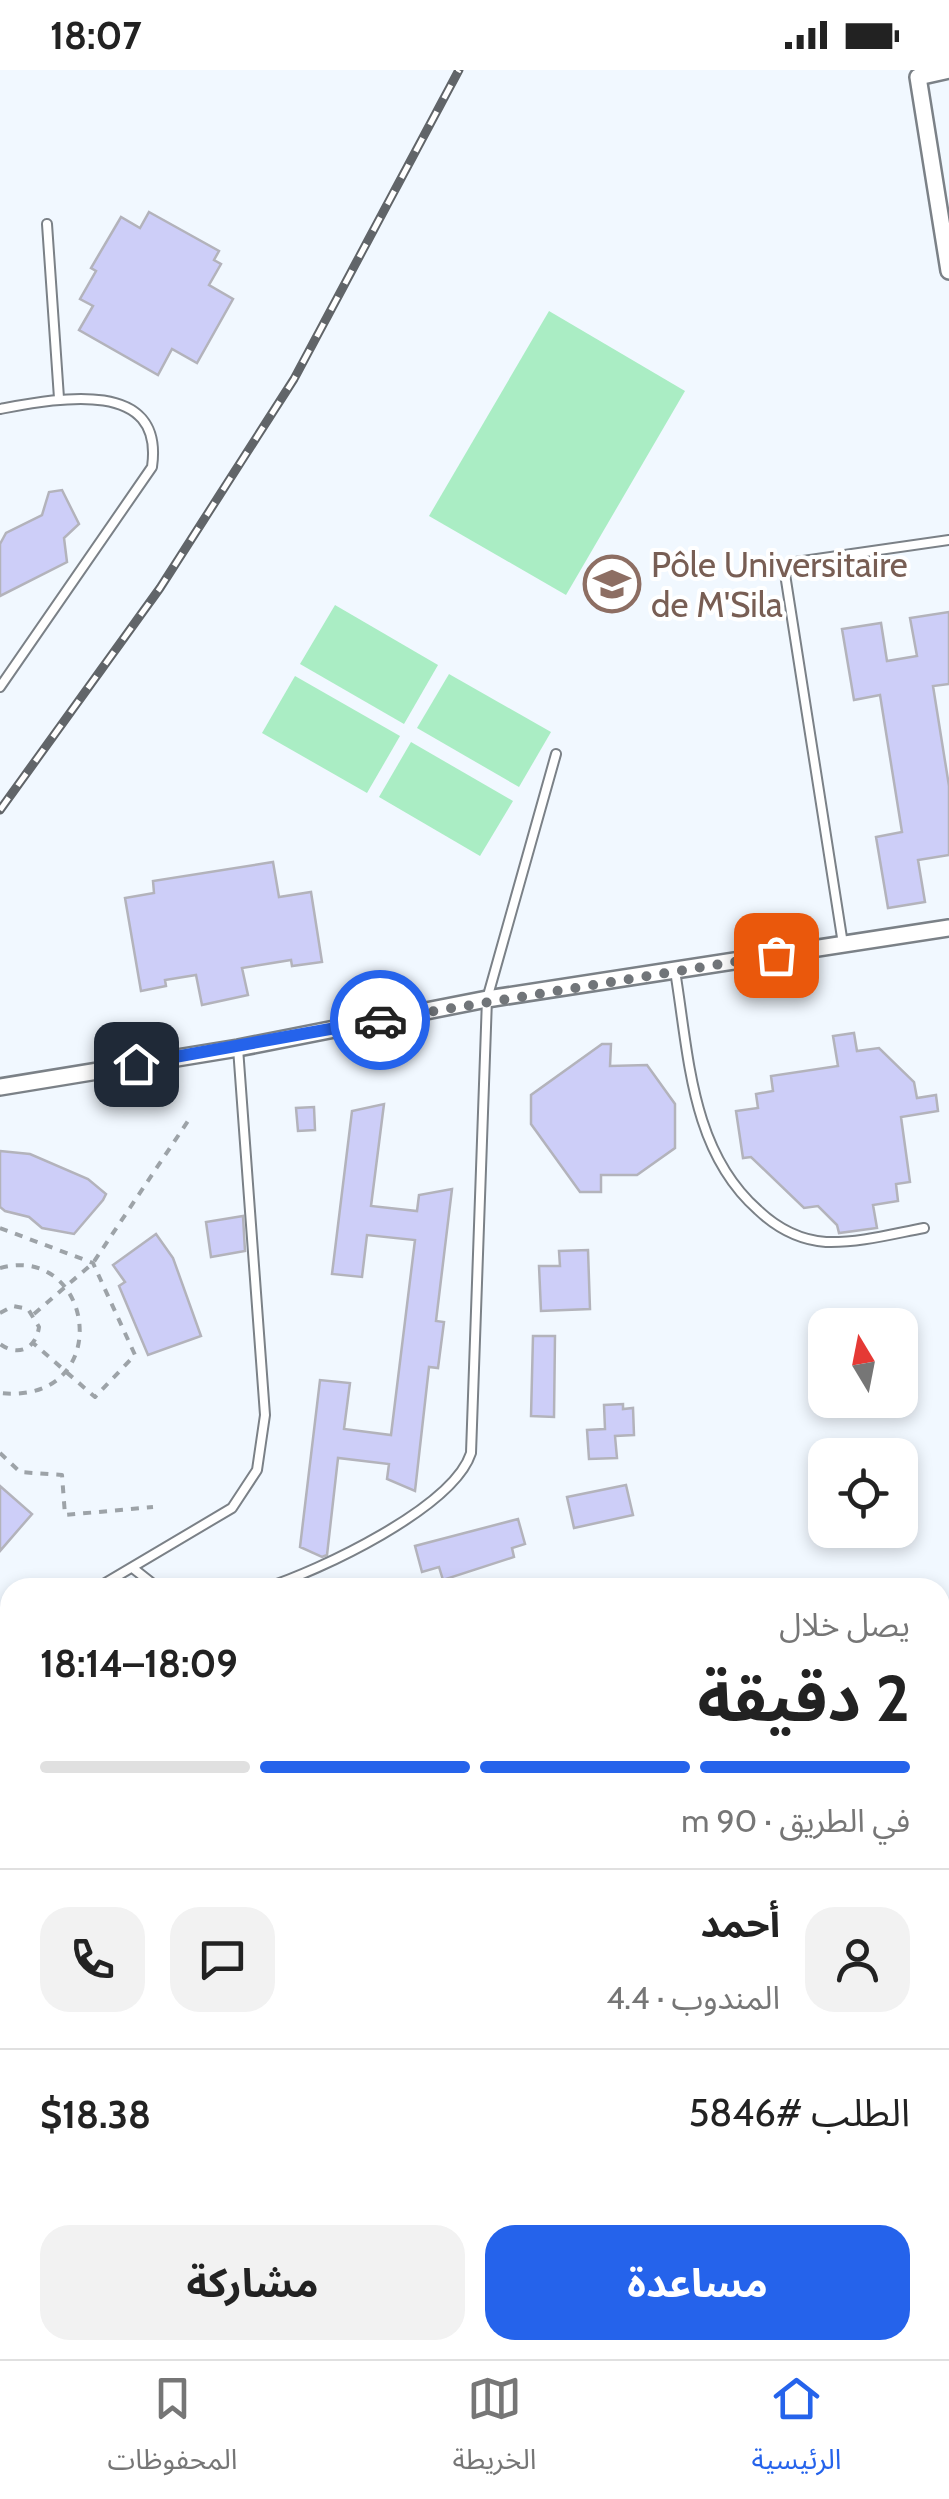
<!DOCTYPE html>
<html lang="ar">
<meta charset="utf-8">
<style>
:root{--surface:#fff;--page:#f2f2f2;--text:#222;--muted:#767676;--line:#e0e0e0;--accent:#2563eb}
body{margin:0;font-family:Cabin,"Noto Sans Arabic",sans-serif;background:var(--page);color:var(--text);direction:rtl;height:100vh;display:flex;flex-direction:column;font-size:38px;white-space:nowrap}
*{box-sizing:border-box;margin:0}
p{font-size:32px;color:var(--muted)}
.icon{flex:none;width:55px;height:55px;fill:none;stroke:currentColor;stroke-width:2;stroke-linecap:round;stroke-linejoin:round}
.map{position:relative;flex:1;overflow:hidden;direction:ltr}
.details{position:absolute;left:0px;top:1508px;width:950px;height:782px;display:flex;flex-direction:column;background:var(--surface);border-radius:30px 30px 0 0;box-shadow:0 5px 15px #0003;direction:rtl}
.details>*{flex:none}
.needle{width:65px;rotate:350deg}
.fabs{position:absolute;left:808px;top:1238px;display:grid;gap:20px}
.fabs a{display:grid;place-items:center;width:110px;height:110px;border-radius:20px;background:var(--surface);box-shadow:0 5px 15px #0003;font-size:50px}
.pin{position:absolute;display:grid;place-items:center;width:85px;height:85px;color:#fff;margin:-42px;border-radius:20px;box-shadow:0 5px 15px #0006}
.courier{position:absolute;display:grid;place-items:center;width:100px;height:100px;margin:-50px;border:8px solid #2563eb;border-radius:50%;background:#fff;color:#222;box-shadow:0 2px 12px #0007}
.headline em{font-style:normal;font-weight:700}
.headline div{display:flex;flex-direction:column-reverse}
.headline{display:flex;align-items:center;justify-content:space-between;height:170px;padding:0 40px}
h1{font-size:65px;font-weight:700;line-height:75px}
.bar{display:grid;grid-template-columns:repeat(4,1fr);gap:15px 10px;align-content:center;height:120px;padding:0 40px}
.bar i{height:12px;border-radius:8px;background:var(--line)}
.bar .selected{background:var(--accent)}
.bar p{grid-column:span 4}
.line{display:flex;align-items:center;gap:25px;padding:0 40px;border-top:2px solid var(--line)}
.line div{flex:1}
.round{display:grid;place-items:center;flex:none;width:105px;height:105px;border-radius:30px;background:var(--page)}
.cta{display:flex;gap:20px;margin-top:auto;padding:20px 40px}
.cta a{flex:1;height:115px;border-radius:30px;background:var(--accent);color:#fff;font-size:40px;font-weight:700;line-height:115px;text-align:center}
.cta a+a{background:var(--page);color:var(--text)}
.status{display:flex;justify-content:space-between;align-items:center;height:70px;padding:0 50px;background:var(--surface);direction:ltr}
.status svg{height:28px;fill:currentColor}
.tabs{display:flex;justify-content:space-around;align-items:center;height:140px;border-top:2px solid var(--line);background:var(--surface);font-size:28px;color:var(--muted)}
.tabs a{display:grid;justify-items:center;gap:5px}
.tabs .selected{color:var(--accent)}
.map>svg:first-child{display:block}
.green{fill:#aaedc4}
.building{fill:#cdcef8;stroke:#b3b3bb;stroke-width:2.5}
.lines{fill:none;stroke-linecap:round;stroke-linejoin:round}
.lane-casing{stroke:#7b8187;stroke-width:12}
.street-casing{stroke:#7b8187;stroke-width:20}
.path{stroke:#9da3a8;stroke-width:4;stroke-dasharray:8 8;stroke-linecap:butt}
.lane{stroke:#fff;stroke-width:8}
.street{stroke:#fff;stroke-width:15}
.rail-casing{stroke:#616569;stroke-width:9}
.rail{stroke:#fff;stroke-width:5;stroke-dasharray:15;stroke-linecap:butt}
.done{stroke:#717579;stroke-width:10;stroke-dasharray:0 18}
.route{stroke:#2563eb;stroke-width:12}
.labels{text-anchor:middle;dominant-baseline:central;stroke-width:8;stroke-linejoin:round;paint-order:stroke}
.education-label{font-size:35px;fill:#785e54;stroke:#fff;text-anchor:start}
</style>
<div class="status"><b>18:07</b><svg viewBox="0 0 49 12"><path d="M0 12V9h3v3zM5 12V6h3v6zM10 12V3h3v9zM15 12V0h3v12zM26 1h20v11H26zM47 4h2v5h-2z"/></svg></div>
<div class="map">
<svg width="949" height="2289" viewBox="0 0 949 2289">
<rect width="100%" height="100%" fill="#f1f8ff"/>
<!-- green -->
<g class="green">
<path d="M 549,241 L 685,321 L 566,525 L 429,446 Z"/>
<path d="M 335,535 L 438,595 L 404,654 L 300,594 Z"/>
<path d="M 449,604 L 551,662 L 519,717 L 417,658 Z"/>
<path d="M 295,606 L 400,666 L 367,723 L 262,663 Z"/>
<path d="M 411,672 L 513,731 L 480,786 L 379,727 Z"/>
</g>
<!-- building -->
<g class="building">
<path d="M 149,142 L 219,181 L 214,190 L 221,194 L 209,215 L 233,229 L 197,293 L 172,279 L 158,305 L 79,260 L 93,236 L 80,229 L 96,201 L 91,198 L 121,147 L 140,158 Z"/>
<path d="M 62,420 L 79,454 L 64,468 L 67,492 L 0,526 L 0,474 L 6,463 L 42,445 L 49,422 Z"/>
<path d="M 949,542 L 949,614 L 933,616 L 949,716 L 949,785 L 918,790 L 925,832 L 888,838 L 876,767 L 902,762 L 880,625 L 854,630 L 842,559 L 881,553 L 887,591 L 917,586 L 910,548 Z"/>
<path d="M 273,792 L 279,827 L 311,822 L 322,892 L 292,896 L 291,890 L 242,898 L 248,925 L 202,935 L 196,905 L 165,910 L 166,916 L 141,921 L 125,828 L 154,823 L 153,811 Z"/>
<path d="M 854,963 L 857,981 L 879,978 L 914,1012 L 917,1028 L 936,1025 L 938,1041 L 901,1047 L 910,1112 L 896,1114 L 898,1131 L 873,1135 L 877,1158 L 839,1163 L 837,1155 L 818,1136 L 804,1138 L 751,1087 L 743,1088 L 736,1041 L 758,1038 L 756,1024 L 773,1021 L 771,1006 L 838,996 L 833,966 Z"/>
<path d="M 602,974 L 611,974 L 610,996 L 647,995 L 675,1034 L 675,1078 L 637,1105 L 601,1105 L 601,1122 L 580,1122 L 531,1054 L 531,1025 Z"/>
<path d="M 384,1034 L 371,1136 L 417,1141 L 419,1125 L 452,1119 L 436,1251 L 444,1252 L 438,1298 L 429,1297 L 415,1421 L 387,1409 L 389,1394 L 338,1388 L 327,1485 L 322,1487 L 300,1477 L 320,1310 L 350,1313 L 344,1359 L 391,1365 L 415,1170 L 367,1165 L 362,1207 L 332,1204 L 352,1041 Z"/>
<path d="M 314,1037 L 315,1060 L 298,1061 L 296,1038 Z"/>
<path d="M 0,1081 L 30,1084 L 88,1109 L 106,1124 L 103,1130 L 74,1164 L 42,1158 L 29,1147 L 5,1141 L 0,1137 Z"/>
<path d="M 243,1146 L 245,1181 L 211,1187 L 206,1152 Z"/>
<path d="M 156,1164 L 173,1188 L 201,1266 L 148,1285 L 119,1216 L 125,1212 L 113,1195 Z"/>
<path d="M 588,1180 L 590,1239 L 541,1241 L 539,1196 L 560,1196 L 559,1181 Z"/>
<path d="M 533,1266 L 555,1266 L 554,1347 L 531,1346 Z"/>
<path d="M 623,1334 L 623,1339 L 633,1338 L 634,1365 L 615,1366 L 617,1388 L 589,1389 L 587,1360 L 605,1359 L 604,1335 Z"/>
<path d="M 626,1415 L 633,1445 L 574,1458 L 567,1427 Z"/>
<path d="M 0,1416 L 32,1444 L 0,1481 Z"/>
<path d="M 518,1449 L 525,1474 L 512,1478 L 514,1487 L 443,1510 L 439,1497 L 422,1502 L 415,1476 Z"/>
</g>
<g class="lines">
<!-- lane casing -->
<g class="lane-casing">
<g id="lane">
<path d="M 47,154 L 59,328"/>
<path d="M 0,339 C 54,329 165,306 152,397 L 0,617"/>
<path d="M 843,874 L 785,504 L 796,492 L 949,470"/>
<path d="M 675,901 C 689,984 690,1080 758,1140 C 777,1158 799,1170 826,1172 C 859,1173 892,1164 924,1158"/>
<path d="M 134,1499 L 158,1518"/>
<path d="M 97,1518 L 232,1438 L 257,1400 L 265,1345 L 238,978"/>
<path d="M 265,1518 C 319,1501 453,1438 471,1383 L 487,929 L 556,684"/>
<path d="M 0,1566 L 10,1561"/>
</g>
</g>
<!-- street casing -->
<g class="street-casing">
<g id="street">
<path d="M 949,0 L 918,7 L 949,201"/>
<path d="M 0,1017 L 238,978 L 487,929 L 949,858"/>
<path d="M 940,1684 L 949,1685"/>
<path d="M 0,1889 L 10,1912"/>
<path d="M 940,2018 L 949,2015"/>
<path d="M 0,2139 L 10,2137"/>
<path d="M 940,2160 L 949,2157"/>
<path d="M 151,2280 L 155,2289"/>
<path d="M 303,2280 L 306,2289"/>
<path d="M 496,2280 L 499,2289"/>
<path d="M 606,2280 L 609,2289"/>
<path d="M 756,2280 L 760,2289"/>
<path d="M 183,2289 L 209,2280"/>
</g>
</g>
<!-- path -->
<g class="path">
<path d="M 0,1158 L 93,1193 L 135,1285 L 95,1327 L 33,1273"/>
<path d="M 0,1198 C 95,1172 117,1335 0,1323"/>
<path d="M 0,1243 L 13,1236 L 28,1239 L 39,1257 C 36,1279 18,1287 0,1274"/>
<path d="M 34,1244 L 93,1193 L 190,1048"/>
<path d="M 0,1383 L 20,1402 L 62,1405 L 65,1445 L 153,1437"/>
</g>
<!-- lane -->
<use href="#lane" class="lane"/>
<!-- street -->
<use href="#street" class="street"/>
<!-- rail casing -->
<g class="rail-casing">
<g id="rail">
<path d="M 0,740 L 160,518 L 294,309 L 459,0"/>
<path d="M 940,1552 L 949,1552"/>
<path d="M 0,1742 L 10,1738"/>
</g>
</g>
<!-- rail -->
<use href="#rail" class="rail"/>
</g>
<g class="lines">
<!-- done -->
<path class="done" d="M 380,950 L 776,885"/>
<!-- route -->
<path class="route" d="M 136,994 L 380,950"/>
</g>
<!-- icons -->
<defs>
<g id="university-ring" transform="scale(2.875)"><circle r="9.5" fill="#fff" stroke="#8d6e63" stroke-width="1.5"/><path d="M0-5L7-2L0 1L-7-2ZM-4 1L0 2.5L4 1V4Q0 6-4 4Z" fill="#8d6e63"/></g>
</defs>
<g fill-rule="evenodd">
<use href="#university-ring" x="612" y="514"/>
</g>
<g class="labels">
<!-- education labels -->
<g class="education-label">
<text x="651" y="494">Pôle Universitaire<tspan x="651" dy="40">de M'Sila</tspan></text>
</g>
</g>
</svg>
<div class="fabs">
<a><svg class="needle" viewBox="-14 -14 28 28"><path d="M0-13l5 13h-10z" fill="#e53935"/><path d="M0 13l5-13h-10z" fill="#767676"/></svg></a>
<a><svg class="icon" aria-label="locate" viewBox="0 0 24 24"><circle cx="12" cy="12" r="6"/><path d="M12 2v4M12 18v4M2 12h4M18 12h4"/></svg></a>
</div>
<div class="pin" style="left:776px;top:885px;background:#ea580c"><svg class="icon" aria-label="bag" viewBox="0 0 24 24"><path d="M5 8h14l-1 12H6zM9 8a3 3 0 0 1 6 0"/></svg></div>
<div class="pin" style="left:136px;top:994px;background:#1f2937"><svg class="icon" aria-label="home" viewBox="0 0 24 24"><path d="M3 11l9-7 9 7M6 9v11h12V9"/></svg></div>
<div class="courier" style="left:380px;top:950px"><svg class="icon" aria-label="car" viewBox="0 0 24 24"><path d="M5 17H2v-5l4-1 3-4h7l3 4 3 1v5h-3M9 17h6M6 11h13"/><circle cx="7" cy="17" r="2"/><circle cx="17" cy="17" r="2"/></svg></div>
<section class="details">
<div class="headline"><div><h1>2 دقيقة</h1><p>يصل خلال</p></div><em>18:09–18:14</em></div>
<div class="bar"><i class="selected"></i><i class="selected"></i><i class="selected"></i><i></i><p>في الطريق · 90 m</p></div>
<div class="line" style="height:180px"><a class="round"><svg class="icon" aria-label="person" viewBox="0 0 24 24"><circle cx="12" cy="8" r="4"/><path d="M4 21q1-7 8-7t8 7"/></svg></a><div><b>أحمد</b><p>المندوب · 4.4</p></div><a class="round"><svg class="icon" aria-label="chat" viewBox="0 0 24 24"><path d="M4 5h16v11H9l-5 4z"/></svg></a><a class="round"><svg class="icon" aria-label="phone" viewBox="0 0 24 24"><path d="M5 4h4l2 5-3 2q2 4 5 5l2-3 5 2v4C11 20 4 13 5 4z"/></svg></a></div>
<div class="line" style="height:130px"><div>الطلب #5846</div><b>$18.38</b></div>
<div class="cta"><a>مساعدة</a><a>مشاركة</a></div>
</section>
</div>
<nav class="tabs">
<a class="selected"><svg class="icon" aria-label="home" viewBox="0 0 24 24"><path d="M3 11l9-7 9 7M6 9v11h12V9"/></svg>الرئيسية</a>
<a><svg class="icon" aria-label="map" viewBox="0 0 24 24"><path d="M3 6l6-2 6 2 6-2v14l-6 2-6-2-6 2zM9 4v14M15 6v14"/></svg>الخريطة</a>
<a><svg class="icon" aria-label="saved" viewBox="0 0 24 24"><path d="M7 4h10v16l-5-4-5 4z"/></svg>المحفوظات</a>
</nav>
